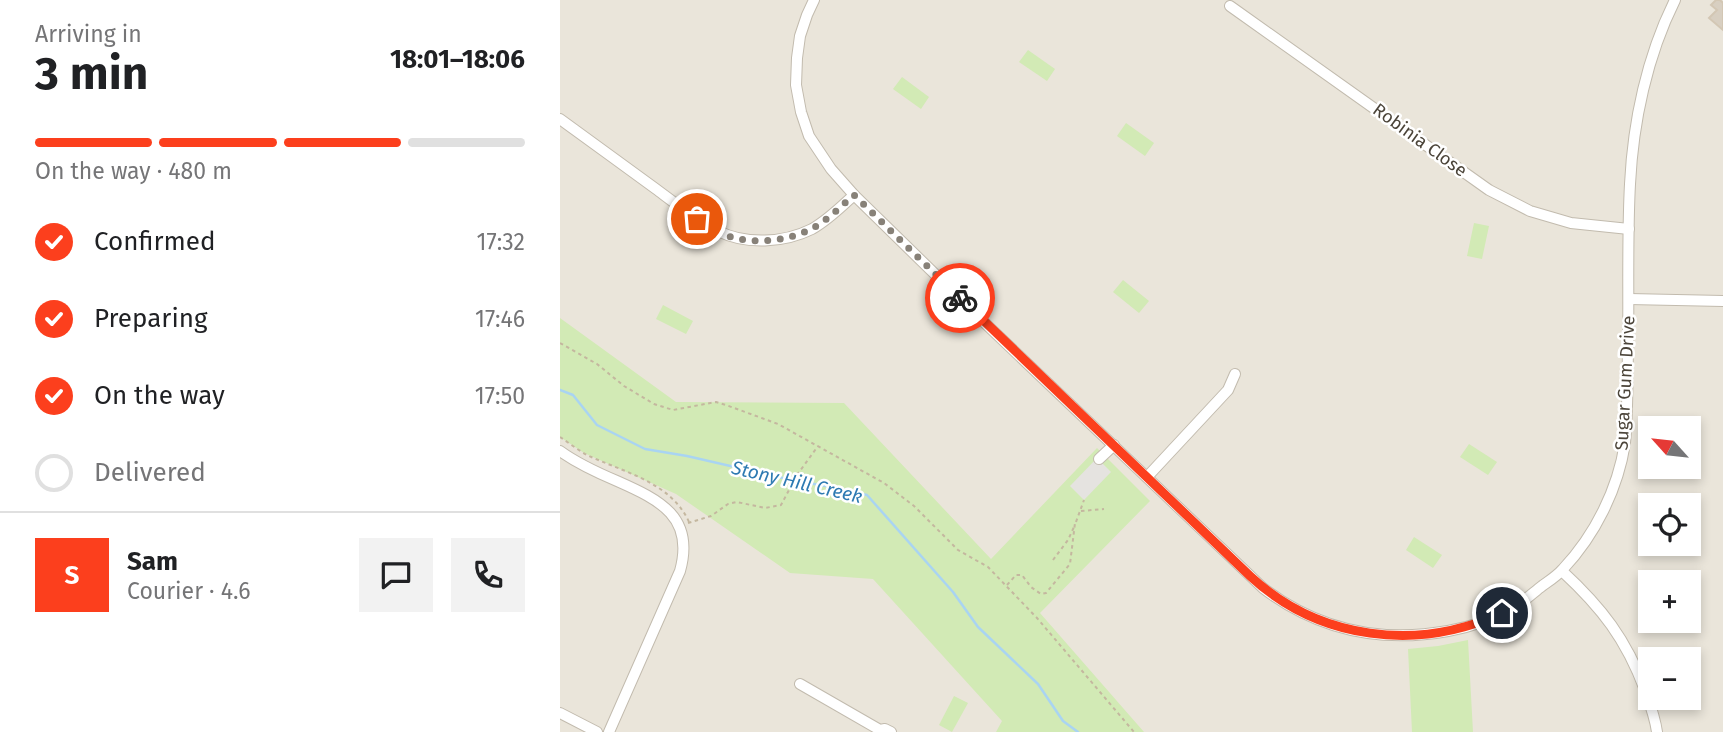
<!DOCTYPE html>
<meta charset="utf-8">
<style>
:root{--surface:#fff;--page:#f2f2f2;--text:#202124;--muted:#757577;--line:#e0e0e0;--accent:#fc3f1d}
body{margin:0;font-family:"Fira Sans",sans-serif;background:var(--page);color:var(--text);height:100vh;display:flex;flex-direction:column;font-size:26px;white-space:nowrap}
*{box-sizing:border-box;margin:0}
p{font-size:23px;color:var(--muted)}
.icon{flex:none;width:38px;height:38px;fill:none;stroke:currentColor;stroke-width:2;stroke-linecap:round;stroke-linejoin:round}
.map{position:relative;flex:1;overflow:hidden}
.details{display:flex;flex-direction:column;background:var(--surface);width:560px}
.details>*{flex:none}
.needle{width:46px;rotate:297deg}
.controls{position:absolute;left:1078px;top:416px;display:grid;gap:14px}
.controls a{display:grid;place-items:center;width:63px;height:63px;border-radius:0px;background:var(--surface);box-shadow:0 4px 10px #0003;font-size:35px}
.pin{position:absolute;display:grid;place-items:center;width:60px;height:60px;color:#fff;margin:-30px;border:4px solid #fff;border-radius:50%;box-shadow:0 2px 7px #0007}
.courier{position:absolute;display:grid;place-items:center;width:70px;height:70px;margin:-35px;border:5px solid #fc3f1d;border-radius:50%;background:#fff;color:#222;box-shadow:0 2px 9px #0007}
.headline em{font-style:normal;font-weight:700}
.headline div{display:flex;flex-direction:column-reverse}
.headline{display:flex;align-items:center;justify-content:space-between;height:119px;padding:0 35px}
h1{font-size:46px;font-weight:700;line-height:52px}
.bar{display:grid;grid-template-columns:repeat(4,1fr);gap:10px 7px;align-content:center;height:84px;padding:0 35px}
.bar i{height:9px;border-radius:5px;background:var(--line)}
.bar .selected{background:var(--accent)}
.bar p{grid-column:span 4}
.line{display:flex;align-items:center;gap:18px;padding:0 35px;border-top:2px solid var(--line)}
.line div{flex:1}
.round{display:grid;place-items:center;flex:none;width:74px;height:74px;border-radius:0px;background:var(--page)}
ol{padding:0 35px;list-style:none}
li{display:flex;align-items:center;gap:21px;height:77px}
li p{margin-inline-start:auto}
li .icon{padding:7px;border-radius:50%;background:var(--accent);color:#fff;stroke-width:4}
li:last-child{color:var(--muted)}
li i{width:38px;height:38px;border:4px solid var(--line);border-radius:50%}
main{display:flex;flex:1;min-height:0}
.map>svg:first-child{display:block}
.residential{fill:#eae5da;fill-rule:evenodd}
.green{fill:#d2eab5}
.parking{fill:#e5e3e0}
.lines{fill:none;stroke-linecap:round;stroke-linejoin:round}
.stream{stroke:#a9d4f2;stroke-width:2.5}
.building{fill:#d8cfc1;stroke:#d3c7b4;stroke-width:2}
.minor-casing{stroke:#c2bbae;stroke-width:12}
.path{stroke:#c4b79f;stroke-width:2;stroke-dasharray:3.5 3.5;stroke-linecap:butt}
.minor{stroke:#fff;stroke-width:10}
.done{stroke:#878178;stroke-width:7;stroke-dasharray:0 12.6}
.route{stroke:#fc3f1d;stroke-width:9}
.labels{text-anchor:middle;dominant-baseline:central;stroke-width:5;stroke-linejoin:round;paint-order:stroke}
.street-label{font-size:18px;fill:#4b4439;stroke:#fff}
.water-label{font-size:19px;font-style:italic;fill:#2e7ab2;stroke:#fff}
</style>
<main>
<section class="details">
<div class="headline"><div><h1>3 min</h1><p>Arriving in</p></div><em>18:01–18:06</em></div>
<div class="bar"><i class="selected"></i><i class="selected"></i><i class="selected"></i><i></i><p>On the way · 480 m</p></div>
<ol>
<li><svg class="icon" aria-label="check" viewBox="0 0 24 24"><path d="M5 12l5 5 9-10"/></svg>Confirmed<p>17:32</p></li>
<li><svg class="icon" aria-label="check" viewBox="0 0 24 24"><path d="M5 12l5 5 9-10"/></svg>Preparing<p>17:46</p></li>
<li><svg class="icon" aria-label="check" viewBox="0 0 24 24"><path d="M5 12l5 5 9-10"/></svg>On the way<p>17:50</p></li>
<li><i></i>Delivered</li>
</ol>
<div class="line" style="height:126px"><b class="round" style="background:var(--accent);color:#fff">S</b><div><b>Sam</b><p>Courier · 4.6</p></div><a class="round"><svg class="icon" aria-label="chat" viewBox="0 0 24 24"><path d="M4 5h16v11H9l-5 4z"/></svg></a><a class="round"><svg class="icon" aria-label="phone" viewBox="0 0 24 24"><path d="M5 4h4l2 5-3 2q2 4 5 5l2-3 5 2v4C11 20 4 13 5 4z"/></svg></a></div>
</section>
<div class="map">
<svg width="1163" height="732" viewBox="0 0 1163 732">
<rect width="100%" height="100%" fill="#f6f3ec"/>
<!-- residential -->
<path class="residential" d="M 0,0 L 1163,0 L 1163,732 L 0,732 ZM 1090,429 L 1129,429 L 1129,467 L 1090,467 ZM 1090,506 L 1129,506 L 1129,544 L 1090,544 ZM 1090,583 L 1129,583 L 1129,621 L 1090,621 ZM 1090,660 L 1129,660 L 1129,698 L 1090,698 Z"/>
<!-- green -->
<g class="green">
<path d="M 468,50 L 495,69 L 487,81 L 459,62 Z"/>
<path d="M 342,77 L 369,97 L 361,109 L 333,89 Z"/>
<path d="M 566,123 L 594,143 L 585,156 L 557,136 Z"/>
<path d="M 914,223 L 929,226 L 922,259 L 907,256 Z"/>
<path d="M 563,280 L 589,301 L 579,313 L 553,292 Z"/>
<path d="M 103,305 L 133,321 L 126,334 L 96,319 Z"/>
<path d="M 0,318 L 116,402 L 284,403 L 431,559 L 537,448 L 590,501 L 480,613 L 584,732 L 436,732 L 442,721 L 313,579 L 230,573 L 116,494 L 24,453 L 0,437 Z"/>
<path d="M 909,444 L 937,462 L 928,475 L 900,457 Z"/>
<path d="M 854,537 L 882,555 L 873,568 L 846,550 Z"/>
<path d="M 908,640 L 913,732 L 852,732 L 848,649 L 878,646 Z"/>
<path d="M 394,696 L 408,703 L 392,732 L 379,725 Z"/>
</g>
<!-- parking -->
<path class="parking" d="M 537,458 L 551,472 L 524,500 L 510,486 Z"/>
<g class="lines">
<!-- stream -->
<path class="stream" d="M 0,390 L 13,395 L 37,425 L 85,449 L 127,456 L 236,481 L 272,487 L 307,495 L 393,592 L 418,627 L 478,684 L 503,721 L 518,732"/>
</g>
<!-- building -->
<path class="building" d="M 1156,0 L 1160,0 L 1163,3 L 1163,30 L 1149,18 L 1157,10 L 1151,5 Z"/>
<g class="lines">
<!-- minor casing -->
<g class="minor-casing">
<g id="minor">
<path d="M 254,0 L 247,15 L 240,36 L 237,58 L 236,85 L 241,112 L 249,136 L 271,169 L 294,195 L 428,326 L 703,588 C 758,630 821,643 888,631 C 911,627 938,618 957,605 C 966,600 974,592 982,586 C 989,581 997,576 1003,569 C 1035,535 1058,489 1065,443 C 1068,413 1067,383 1068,353 C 1069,297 1067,240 1070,184 C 1073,122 1087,56 1115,0"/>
<path d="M 670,6 L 929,190 L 970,211 L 1011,223 L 1069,229"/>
<path d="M 0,119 C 32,142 64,166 96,189 C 116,204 136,220 158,231 C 186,245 224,243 252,229 C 268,220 281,207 294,195"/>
<path d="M 1069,299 L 1163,301"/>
<path d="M 0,451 C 18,464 38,473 57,481 C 100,500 135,517 120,571 L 49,732"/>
<path d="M 539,459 L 554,445"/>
<path d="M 587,477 L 668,390 L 675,374"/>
<path d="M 1002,571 C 1042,608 1066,639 1085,690 C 1090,704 1095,717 1097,732"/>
<path d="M 240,684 L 320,730 L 325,729 L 331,732"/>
<path d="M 0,713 L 37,732"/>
</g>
</g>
<!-- path -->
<g class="path">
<path d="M 0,343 L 37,364 L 64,386 L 94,404 L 113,410 L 156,402 L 166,405 L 218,424 L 324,483 L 354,506 L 398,550 L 428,567 L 477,618 L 574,732"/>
<path d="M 0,437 C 9,443 18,450 27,455 C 63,472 111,482 129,522"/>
<path d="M 521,511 L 544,509"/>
<path d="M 516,522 L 524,500"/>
<path d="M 128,523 L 151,516 L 168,504 L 177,502 L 205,508 L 221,505 L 237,475 L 258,446"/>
<path d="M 493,560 L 508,540 L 514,527"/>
<path d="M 447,585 L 456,575 L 462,575 L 471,587 L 481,594 L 486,593 L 510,564 L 515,523"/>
</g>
<!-- minor -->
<use href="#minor" class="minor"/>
</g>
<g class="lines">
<!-- done -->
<path class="done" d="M 137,219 C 148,226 159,233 171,237 C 196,244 228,241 251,229 C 267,221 280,207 294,195 L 400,298"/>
<!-- route -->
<path class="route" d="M 400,298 L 690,576 C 759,640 857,652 942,613"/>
</g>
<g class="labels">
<!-- street labels -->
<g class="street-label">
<text transform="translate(860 140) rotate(36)">Robinia Close</text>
<text transform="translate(1065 383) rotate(-87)">Sugar Gum Drive</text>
</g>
<!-- water labels -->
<g class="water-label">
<text transform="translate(237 482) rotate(13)">Stony Hill Creek</text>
</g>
</g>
</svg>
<div class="controls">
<a><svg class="needle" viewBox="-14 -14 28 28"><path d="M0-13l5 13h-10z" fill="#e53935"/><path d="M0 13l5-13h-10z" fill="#757577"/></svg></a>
<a><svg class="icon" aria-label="locate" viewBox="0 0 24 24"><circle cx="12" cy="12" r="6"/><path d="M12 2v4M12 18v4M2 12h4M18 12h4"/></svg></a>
<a>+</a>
<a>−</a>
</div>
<div class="pin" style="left:137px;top:219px;background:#ea580c"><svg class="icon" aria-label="bag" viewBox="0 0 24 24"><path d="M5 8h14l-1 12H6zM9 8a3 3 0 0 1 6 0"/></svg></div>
<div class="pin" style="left:942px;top:613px;background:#1f2937"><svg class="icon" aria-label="home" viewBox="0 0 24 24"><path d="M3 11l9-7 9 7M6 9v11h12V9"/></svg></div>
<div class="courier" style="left:400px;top:298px"><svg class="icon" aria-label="bike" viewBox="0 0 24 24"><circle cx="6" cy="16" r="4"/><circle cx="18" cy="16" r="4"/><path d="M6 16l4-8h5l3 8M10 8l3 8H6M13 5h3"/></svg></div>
</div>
</main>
